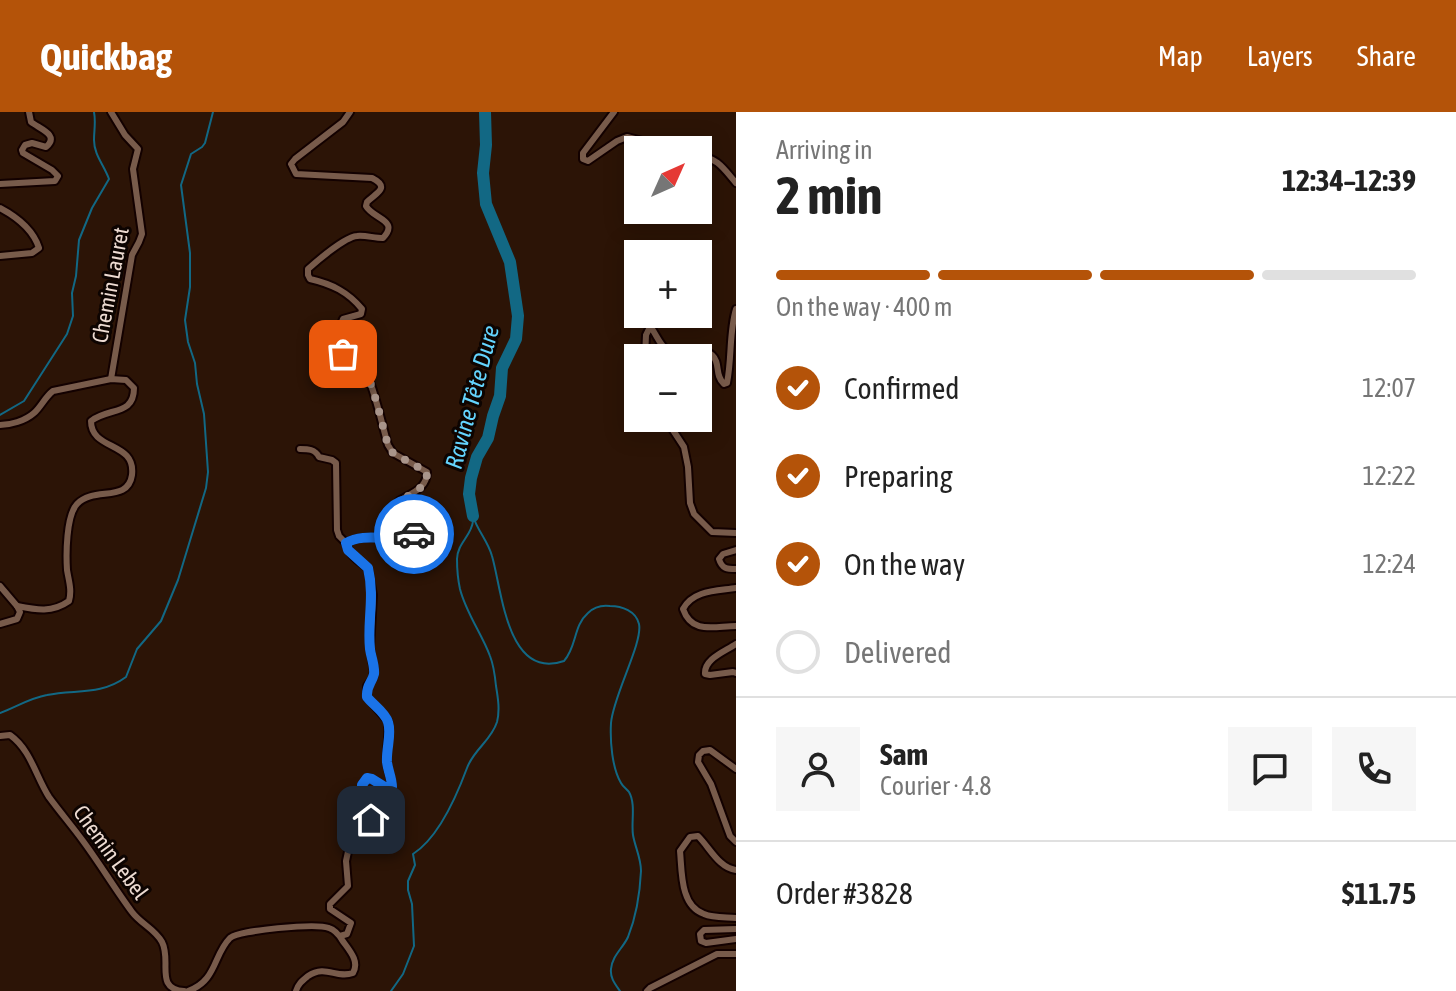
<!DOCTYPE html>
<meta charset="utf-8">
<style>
:root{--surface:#fff;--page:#f6f6f6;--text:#222;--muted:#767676;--line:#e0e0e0;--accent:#b45309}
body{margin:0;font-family:"Asap Condensed",sans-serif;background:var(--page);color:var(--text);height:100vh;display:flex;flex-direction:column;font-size:30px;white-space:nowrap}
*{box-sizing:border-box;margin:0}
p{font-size:26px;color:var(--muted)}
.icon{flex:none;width:44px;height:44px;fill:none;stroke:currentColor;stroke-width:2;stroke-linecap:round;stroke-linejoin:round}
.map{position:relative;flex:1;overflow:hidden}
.sheet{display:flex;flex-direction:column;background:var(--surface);width:720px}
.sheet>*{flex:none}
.needle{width:52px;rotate:45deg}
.tools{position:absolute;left:624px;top:24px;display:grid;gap:16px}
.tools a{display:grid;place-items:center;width:88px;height:88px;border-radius:0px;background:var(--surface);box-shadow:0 4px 20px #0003;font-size:40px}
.pin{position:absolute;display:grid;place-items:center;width:68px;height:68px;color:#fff;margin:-34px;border-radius:16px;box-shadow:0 4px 12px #0006}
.courier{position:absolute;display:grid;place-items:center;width:80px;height:80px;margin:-40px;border:6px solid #1a73e8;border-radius:50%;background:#fff;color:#222;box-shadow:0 2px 10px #0007}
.head em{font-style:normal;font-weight:700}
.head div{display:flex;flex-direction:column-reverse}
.head{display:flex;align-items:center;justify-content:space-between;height:136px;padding:0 40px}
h1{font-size:52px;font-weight:700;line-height:60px}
.bar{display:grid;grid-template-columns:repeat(4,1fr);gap:12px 8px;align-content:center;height:96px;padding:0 40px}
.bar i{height:10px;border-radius:6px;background:var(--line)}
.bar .selected{background:var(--accent)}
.bar p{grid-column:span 4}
.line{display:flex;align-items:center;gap:20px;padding:0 40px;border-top:2px solid var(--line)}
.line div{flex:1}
.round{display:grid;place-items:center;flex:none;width:84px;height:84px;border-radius:0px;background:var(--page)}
ol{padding:0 40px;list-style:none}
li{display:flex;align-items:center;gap:24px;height:88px}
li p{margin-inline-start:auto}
li .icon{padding:8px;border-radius:50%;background:var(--accent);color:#fff;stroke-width:4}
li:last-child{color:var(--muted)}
li i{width:44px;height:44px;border:4px solid var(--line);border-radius:50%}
header{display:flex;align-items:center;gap:48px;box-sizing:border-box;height:112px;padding:0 40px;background:var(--accent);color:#fff}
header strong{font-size:38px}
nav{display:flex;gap:44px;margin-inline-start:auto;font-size:28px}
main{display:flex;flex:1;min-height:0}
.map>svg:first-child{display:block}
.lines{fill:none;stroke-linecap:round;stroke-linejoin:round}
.stream{stroke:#126884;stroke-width:2}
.river{stroke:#126884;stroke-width:12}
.street-casing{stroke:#130100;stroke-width:10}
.street{stroke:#785b4b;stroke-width:6}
.done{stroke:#a9958b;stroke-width:8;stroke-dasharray:0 14.4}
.route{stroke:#1a73e8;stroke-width:10}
.labels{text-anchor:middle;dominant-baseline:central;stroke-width:6;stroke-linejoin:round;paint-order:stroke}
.street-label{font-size:22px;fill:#eddbd2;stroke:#0d0401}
.water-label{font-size:24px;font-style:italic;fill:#64d4fe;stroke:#0d0401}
</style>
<header>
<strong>Quickbag</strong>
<nav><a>Map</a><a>Layers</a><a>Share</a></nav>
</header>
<main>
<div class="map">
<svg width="736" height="879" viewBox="0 0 736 879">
<rect width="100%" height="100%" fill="#2c1406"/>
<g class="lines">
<!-- stream -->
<g class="stream">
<path d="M 0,303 L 24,289 L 67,222 L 73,204 L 72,181 L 76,164 L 79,128 L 92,96 L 109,67 C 104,53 94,43 94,28 C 94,18 96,10 94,0"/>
<path d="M 473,404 C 477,418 488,429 492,444 C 502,478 507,569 564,549 C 577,535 573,514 588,501 C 594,495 602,493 610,494 C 622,494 636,499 639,512 C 643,531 613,584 611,611 C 610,629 612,656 621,671 C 623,675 627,677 629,680 C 636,692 631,710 633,723 C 635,735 641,746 641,759 C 640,780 636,805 628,825 C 623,836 612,844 611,857 C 610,866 615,872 620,879"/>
<path d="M 0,601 C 16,595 30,586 47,583 C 75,577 100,584 126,565 L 137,537 L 161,509 L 178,468 L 206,376 L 208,360 L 204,302 L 197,272 L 195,251 L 188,230 L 185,208 L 190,175 L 190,141 L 181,73 L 191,42 L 202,35 L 205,31 L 213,0"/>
<path d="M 391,879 L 403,862 L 414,834 L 412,792 L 408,778 L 408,769 L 415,753 L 413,742 C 438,726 457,683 467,656 C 474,637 491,629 497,610 C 500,598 498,586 496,574 C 495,564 494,554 490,544 C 482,522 466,501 460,477 C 458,468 457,456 457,447 C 457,432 472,423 473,409"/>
</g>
<!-- river -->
<path class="river" d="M 473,404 L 469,382 L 471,366 L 477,345 L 488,326 L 493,304 L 500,284 L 502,256 L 516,227 L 518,204 L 510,150 L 486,92 L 483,61 L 486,33 L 485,0"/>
<!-- street casing -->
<g class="street-casing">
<g id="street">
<path d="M 614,0 L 583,41 L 583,47 L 588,49 L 617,29 L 627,25 L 666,35 L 668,38"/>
<path d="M 698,44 C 717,45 724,57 736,71"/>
<path d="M 0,72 L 55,69 L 58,64 L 52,58 L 23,41 L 22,38 L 25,33 L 32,31 L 46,35 C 60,23 40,17 31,10 L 29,0"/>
<path d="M 0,96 C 17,105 33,117 39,136 L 32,141 L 0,144"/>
<path d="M 645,246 L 646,223 L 649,217 L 652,217 C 657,224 660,233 667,238 C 680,247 698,232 712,243 C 721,251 714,263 724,272 L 727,271 C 732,246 729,220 736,197"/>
<path d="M 111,267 L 132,143 L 139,130 L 142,122 L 133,57 L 138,37 L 125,23 L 111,0"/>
<path d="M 665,306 L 684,335 L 688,355 L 690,391 L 694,402 L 712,420 L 736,421"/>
<path d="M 0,313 C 10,313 25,309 34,301 C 41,295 45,285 53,279 L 111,267 L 126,268 L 134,276 C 134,304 109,295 91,309 C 91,339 136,329 132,363 C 128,391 94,374 77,392 C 66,404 66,443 67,458 C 69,470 72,478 69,489 C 52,501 37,498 17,494"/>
<path d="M 300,337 C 308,337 315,337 319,345 L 332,348 L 336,351 L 337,418 L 339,424 L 346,431"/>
<path d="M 736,438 L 723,442 L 719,447 C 722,457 727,457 736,457"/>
<path d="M 0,474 L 17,494 L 20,500 L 17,507 L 0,512"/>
<path d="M 736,476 C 717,479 693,478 683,497 C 692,523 715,514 736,514"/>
<path d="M 736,532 C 724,540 704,547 705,562 L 710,563 L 733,560 L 736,561"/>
<path d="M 0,624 L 10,623 C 31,638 36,665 49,685 C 60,700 72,714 83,729 C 100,752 115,777 132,800 C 141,812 155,817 162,830 C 172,849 154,877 184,879"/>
<path d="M 736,657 L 710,638 L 703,639 L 699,643 L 698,650 L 711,672 L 730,724 L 736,730"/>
<path d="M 736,758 C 719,756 710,736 698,724 L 690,725 L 680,739 C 682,759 680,794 704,802 C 713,806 726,805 736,806"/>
<path d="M 736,817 L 704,818 L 700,822 L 701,829 L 706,831 L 736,827"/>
<path d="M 340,824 L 347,822 L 351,811 L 330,797 L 330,792 L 348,774 L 346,749 L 352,721 L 368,716 L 371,712 L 362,673 L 367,666 L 372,667 L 388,677 L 392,675 C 392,666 387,658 387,649 C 386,636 390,622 388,609 L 367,585 L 367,574 L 373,566 L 374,559 L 370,536 L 373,483 L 368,456 C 358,449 349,443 346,431 C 367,419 392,432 414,422 C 418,407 407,404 399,394 L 399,389 C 411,381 427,377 427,360 L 393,341 L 388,333 C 383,317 371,260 360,251 C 355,247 349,246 343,242 L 348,238 L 366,233 L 368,229 L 341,212 L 343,207 L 361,202 L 362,197 C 348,180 332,172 310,167 L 308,163 L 308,157 C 317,149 345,125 357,124 C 365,123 374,126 383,126 C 400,108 373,107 366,94 L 367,90 C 374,82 392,76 372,66 L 296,62 L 291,52 L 295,47 L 343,10 L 350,0"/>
<path d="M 188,879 C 217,869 213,843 230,826 C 239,818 316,811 329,816 C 335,818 339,823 342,828 C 349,838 360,849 353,861 C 336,867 326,852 308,864 C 302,869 298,872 296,879"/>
<path d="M 647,879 L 650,876 L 717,842 L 736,842"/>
</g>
</g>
<!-- street -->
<use href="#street" class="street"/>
</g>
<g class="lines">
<!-- done -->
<path class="done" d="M 343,242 C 349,246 355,247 360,251 C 371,260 383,317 388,333 L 393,341 L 427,360 C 427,377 412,381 399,389 L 399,394 C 407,404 418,407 414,422"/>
<!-- route -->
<path class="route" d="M 371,708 L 362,673 L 367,666 L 372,667 L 388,677 L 392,675 C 392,666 388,659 387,650 C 386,637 392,622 388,610 C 385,600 373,593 367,585 C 366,573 372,571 374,562 C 375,554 371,545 370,537 C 367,509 375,486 368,456 L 348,438 L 346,431 C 367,419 392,432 414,422"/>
</g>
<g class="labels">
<!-- street labels -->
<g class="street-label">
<text transform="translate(110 173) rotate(-79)">Chemin Lauret</text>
<text transform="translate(111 740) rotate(54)">Chemin Lebel</text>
</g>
<!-- water labels -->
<g class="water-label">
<text transform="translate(472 285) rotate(-75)">Ravine Tête Dure</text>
</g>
</g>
</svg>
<div class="tools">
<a><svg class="needle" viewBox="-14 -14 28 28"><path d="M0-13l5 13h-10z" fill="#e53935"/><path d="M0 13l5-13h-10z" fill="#767676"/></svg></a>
<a>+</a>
<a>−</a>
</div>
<div class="pin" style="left:343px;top:242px;background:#ea580c"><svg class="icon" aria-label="bag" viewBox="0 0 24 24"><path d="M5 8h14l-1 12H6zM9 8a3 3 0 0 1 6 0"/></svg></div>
<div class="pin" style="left:371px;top:708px;background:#1f2937"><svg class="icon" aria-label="home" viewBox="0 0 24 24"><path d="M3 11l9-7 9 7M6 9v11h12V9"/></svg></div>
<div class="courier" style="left:414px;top:422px"><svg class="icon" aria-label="car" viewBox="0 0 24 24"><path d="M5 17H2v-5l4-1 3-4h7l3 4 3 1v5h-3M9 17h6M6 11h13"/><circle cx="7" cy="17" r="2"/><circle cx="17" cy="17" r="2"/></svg></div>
</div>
<section class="sheet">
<div class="head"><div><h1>2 min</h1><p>Arriving in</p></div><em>12:34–12:39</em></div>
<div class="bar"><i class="selected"></i><i class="selected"></i><i class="selected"></i><i></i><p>On the way · 400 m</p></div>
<ol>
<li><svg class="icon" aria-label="check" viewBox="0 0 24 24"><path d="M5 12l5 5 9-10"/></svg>Confirmed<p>12:07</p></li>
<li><svg class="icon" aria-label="check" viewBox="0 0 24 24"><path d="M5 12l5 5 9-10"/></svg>Preparing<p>12:22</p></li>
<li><svg class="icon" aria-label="check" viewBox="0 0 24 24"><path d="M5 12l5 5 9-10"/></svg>On the way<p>12:24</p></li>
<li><i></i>Delivered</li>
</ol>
<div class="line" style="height:144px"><a class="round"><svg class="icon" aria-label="person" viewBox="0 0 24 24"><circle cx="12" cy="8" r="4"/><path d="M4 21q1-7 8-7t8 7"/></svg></a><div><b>Sam</b><p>Courier · 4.8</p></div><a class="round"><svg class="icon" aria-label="chat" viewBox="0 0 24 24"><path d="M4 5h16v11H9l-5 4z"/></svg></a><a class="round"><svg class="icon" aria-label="phone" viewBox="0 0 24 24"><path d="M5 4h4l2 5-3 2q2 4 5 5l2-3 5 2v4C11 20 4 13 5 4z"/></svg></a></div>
<div class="line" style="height:104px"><div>Order #3828</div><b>$11.75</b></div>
</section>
</main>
